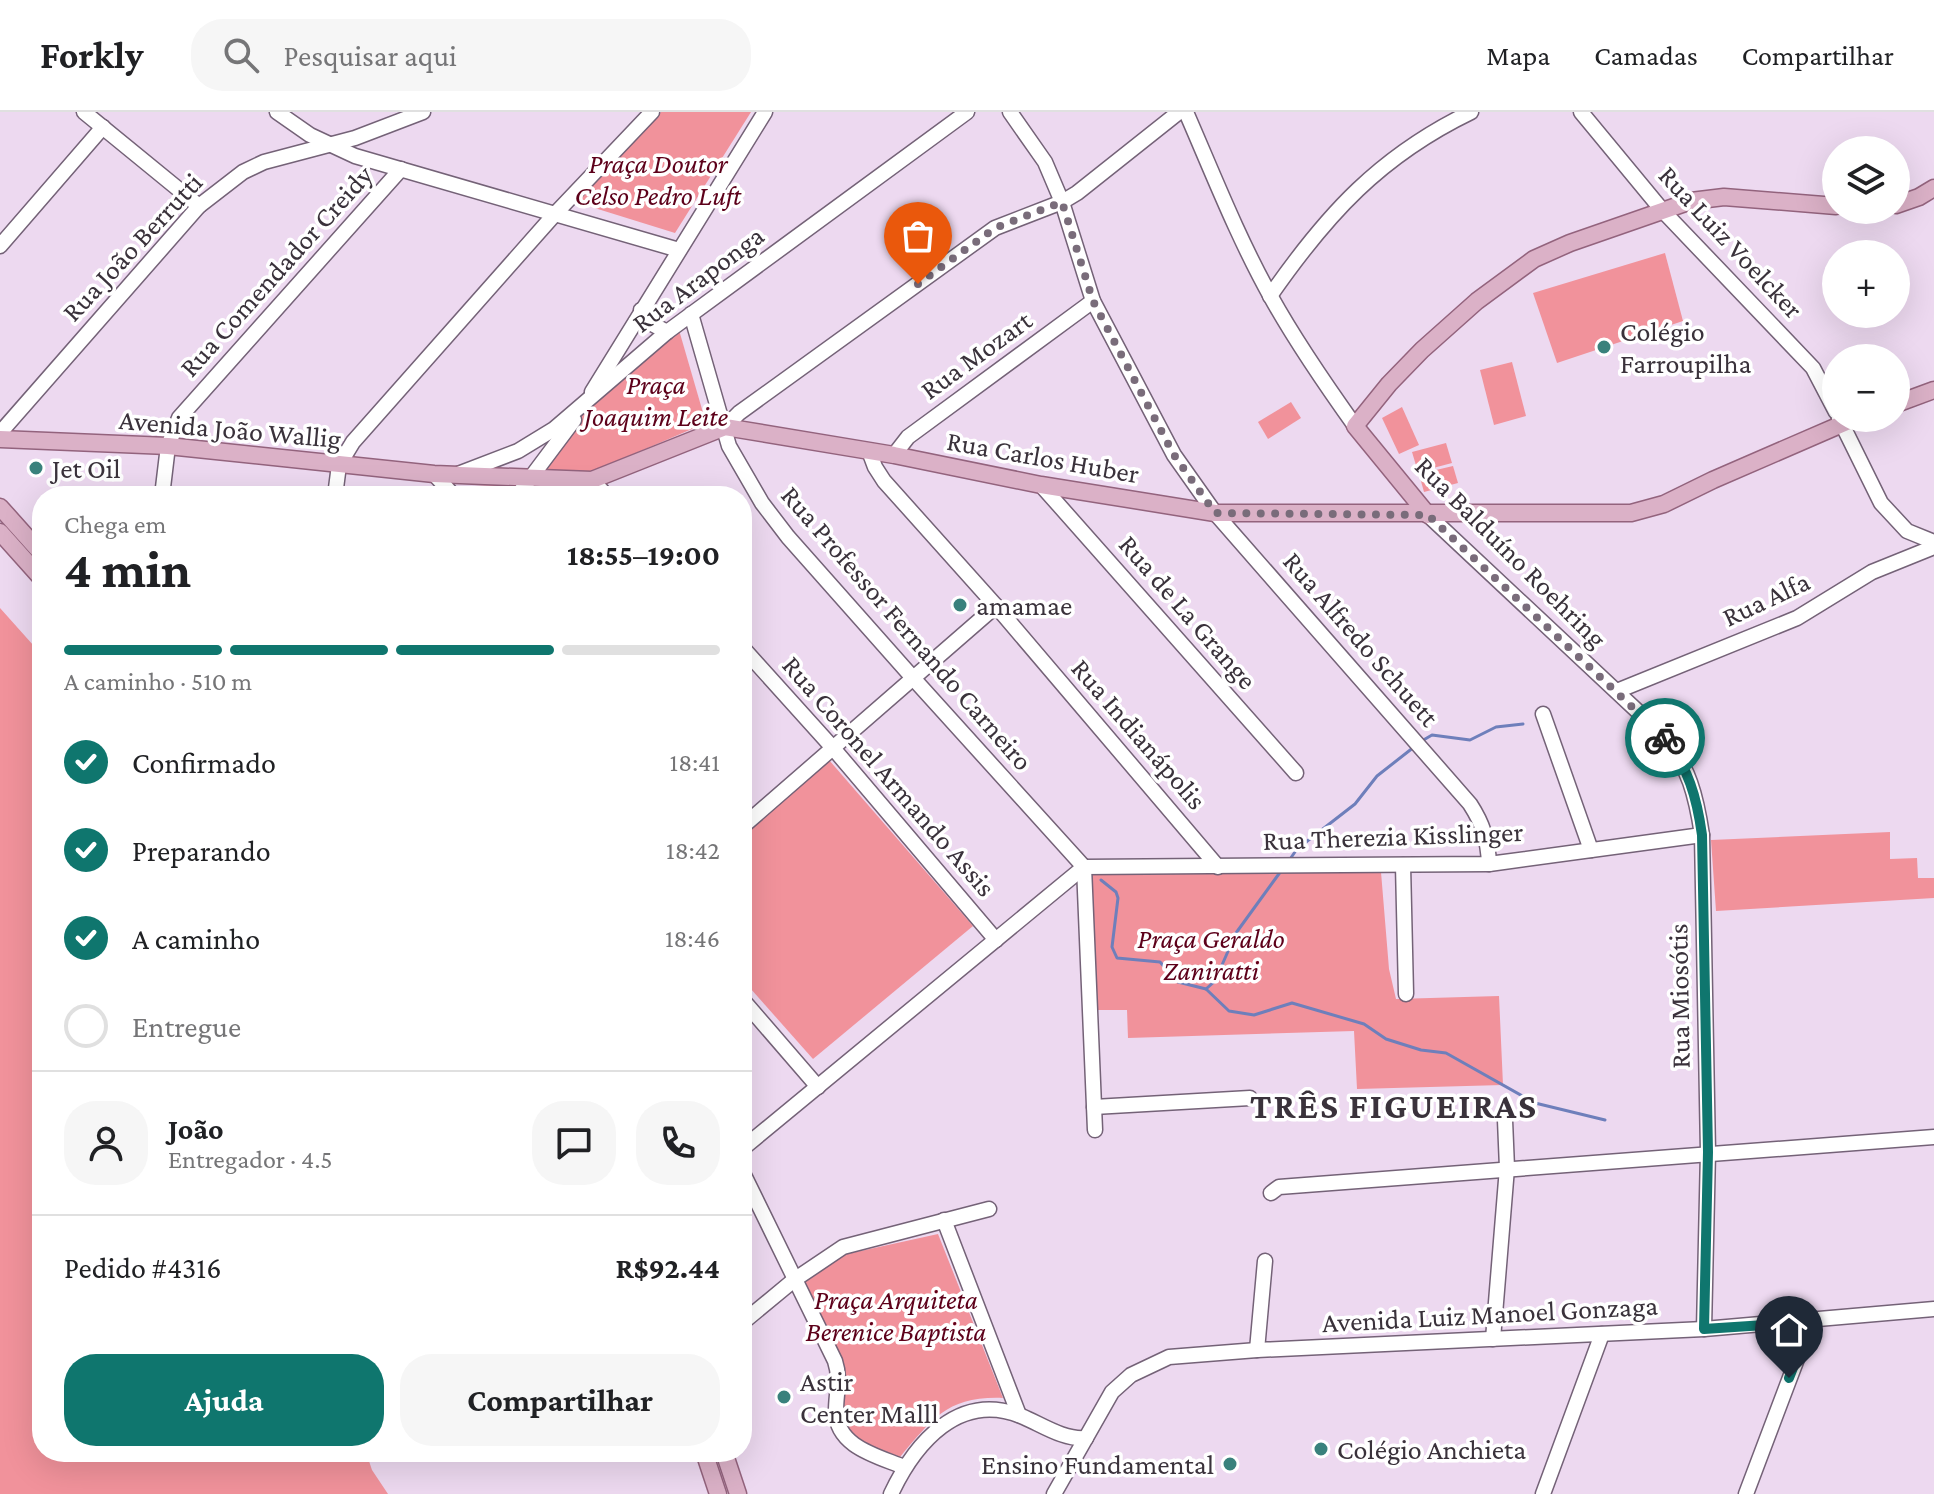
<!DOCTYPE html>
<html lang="pt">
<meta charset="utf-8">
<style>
:root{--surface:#fff;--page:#f6f6f6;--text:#202124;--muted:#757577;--line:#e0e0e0;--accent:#0f766e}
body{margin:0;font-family:"Crimson Pro",serif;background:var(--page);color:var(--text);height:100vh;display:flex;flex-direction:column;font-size:30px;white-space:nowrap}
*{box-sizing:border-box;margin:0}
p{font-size:26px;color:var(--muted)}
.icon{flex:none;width:44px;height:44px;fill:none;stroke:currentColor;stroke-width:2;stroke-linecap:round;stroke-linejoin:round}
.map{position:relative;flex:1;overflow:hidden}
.side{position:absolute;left:32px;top:374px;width:720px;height:976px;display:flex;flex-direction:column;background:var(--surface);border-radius:32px;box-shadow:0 8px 32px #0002}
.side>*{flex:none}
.buttons{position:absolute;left:1822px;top:24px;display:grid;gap:16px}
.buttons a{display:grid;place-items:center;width:88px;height:88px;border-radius:50%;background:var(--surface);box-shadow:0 8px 32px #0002;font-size:40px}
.pin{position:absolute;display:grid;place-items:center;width:68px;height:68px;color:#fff;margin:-82px -34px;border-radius:50% 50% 50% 0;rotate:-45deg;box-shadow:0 0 8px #0007}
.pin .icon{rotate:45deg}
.courier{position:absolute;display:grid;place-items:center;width:80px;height:80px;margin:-40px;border:6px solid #0f766e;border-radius:50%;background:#fff;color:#222;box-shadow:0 2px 10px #0007}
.head em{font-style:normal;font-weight:700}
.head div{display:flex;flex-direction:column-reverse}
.head{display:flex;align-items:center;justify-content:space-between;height:136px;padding:0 32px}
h1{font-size:52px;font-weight:700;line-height:60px}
.bar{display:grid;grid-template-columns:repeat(4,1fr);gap:12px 8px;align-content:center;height:96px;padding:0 32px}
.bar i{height:10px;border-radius:6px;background:var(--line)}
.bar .on{background:var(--accent)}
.bar p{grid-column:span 4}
.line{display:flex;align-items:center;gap:20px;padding:0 32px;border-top:2px solid var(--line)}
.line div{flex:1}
.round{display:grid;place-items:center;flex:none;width:84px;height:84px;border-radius:32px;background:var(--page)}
ol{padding:0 32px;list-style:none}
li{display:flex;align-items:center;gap:24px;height:88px}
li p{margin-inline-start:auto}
li .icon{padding:8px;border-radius:50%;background:var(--accent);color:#fff;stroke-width:4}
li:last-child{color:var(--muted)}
li i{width:44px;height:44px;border:4px solid var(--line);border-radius:50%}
.primary-button{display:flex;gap:16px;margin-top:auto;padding:16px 32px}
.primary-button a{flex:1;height:92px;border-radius:32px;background:var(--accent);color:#fff;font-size:32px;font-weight:700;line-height:92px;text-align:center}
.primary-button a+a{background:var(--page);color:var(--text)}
header{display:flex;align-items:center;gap:48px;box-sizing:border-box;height:112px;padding:0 40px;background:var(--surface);border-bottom:2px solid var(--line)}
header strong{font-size:38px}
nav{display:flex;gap:44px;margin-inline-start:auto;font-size:28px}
.search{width:560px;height:72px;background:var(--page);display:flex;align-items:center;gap:20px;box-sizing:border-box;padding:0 28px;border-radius:32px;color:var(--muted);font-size:30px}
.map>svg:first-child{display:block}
.green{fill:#f1929b}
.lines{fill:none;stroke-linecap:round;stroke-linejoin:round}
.stream{stroke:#6e7fbb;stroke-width:3}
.minor-casing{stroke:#746277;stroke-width:17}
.major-casing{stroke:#93637d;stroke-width:19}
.minor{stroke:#fff;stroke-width:14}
.major{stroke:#dbb1c7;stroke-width:16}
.done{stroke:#796c7a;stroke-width:8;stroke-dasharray:0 14.4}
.route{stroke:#0f766e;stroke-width:10}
.poi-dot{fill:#39817c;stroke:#fff;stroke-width:3}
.labels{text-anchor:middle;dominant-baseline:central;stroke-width:7;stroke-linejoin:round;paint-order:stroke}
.park-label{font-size:28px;font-style:italic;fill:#5d001a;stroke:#fff}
.street-label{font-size:28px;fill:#3a323b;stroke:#fff}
.poi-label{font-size:28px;fill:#3a323b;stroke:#fff;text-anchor:start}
.district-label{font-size:36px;font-weight:bold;letter-spacing:2px;fill:#3a323b;stroke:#fff}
</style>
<header>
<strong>Forkly</strong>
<div class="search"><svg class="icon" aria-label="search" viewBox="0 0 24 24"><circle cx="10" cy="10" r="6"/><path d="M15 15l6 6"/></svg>Pesquisar aqui</div>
<nav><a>Mapa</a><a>Camadas</a><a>Compartilhar</a></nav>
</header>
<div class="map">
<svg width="1934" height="1382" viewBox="0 0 1934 1382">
<rect width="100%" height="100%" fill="#edd9f0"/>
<!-- green -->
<g class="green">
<path d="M 661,0 L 751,0 L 675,121 L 572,89 Z"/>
<path d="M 1665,141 L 1683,209 L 1557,251 L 1533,181 Z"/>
<path d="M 679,218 L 706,311 L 594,359 L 543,360 L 593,287 Z"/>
<path d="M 1512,250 L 1526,304 L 1494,313 L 1480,258 Z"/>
<path d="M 1291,290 L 1301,306 L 1268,327 L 1258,310 Z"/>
<path d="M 1402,295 L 1419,333 L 1399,342 L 1382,306 Z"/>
<path d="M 1446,331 L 1452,351 L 1418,360 L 1412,340 Z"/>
<path d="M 1453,354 L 1458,371 L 1424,380 L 1419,362 Z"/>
<path d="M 525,372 L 514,384 L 460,384 L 452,375 Z"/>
<path d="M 0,496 L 42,543 L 42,1340 L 366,1340 L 372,1358 L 388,1382 L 0,1382 Z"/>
<path d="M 829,648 L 973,814 L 813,947 L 742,867 L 742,725 Z"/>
<path d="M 1890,720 L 1890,747 L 1917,746 L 1918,766 L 1934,766 L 1934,786 L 1716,799 L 1711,728 Z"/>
<path d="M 1381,760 L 1389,857 L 1396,887 L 1499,884 L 1503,973 L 1357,977 L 1354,919 L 1128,926 L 1127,898 L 1096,898 L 1089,761 Z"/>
<path d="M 938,1122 L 1003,1286 C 948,1284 933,1306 900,1345 C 884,1338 856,1331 847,1314 C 837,1296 849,1273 843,1253 C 835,1228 813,1194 801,1169 L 847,1142 Z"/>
</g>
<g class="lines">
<!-- stream -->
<g class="stream">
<path d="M 1420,630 L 1432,623 L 1470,628 L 1496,615 L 1523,612"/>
<path d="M 1288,750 L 1297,737 L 1355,692 L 1377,664 L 1414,635"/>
<path d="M 1101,768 L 1116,780 L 1118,786 L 1112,835 L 1117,846 L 1160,850 L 1178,870 L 1206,877 L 1215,869 L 1236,821 L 1281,759"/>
<path d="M 1206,877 L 1229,899 L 1254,903 L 1292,891 L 1364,912 L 1386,927 L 1421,938 L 1446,941 L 1535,991 L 1605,1008"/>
</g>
<!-- minor casing -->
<g class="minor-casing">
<g id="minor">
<path d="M 84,0 L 199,94"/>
<path d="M 277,0 L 310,23 L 355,44 L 679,138"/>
<path d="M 1010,0 L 1045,50 L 1062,90 L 1093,189 L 1174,343 L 1215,401 L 1470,692 C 1483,712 1488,728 1489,752"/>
<path d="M 1186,0 C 1213,62 1238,126 1271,185 C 1296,230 1325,272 1355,314"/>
<path d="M 1581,0 L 1662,98 L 1813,256 L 1836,300"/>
<path d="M 0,134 L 103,15"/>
<path d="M 1270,184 C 1327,102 1380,44 1471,0"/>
<path d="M 641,198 L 652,212 L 667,220"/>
<path d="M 691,202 L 729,334 L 762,391 L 788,425 L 913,566 L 1084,755"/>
<path d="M 592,280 L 765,0"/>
<path d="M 1839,306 L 1881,391 L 1907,419 L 1934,430"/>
<path d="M 725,315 L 739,301 L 995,116 L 1062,90 L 1077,81 L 1179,0"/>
<path d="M 0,321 L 199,94 L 243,60 L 264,50 L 355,26 L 423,0"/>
<path d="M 869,339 L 875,355 L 884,369 L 996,494 L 1218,755"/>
<path d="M 894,343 L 908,325 L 1093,189"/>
<path d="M 434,362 L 454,384"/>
<path d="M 458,362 L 518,339 L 554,317 L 667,220 L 967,0"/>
<path d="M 1041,373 L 1296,661"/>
<path d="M 162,384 L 168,334 L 179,306 L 401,57"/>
<path d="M 335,384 L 339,353 L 353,330 L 554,103 L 652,0"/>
<path d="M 517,384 L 574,308"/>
<path d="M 559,384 L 592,368 L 607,384"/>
<path d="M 1428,403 L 1664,624 C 1689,656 1696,683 1702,723 L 1708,1040 L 1704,1217"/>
<path d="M 742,535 L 833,636 L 996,828"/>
<path d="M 1617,579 L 1797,506 L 1872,460 L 1934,435"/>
<path d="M 1543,602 L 1591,738"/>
<path d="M 742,715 L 996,494"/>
<path d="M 1403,753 L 1406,882"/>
<path d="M 1084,755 L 1489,752 L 1702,723"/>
<path d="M 1084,755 L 1095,1018"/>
<path d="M 742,887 L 818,975"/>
<path d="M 1094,995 L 1250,986"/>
<path d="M 742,1037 L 1084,755"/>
<path d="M 742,1059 L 835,1249 C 841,1267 836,1281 836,1299 C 836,1335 878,1344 904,1355"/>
<path d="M 1271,1081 L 1279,1075 L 1934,1025"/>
<path d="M 944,1108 L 1019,1303"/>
<path d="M 742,1211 L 794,1168 L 843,1135 L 989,1097"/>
<path d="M 1493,1227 L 1507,1056 L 1505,1008"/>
<path d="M 1257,1238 L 1265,1149"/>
<path d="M 891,1382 C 915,1331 959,1279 1021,1304 C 1041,1312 1063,1328 1086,1326"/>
<path d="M 1054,1382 L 1112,1280 L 1131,1263 L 1169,1245 L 1257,1238 L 1704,1217 L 1934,1197"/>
<path d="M 1543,1382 L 1602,1222"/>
<path d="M 1746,1382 L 1811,1210"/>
</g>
</g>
<!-- major casing -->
<g class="major-casing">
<g id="major">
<path d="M 1896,93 L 1919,85 L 1934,76"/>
<path d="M 1896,292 L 1934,278"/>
<path d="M 0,327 L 168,334 L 434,362 L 592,368 L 725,315 L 894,343 L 1041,373 L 1215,401 L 1631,401 L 1664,392 L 1713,368 L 1856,306"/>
<path d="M 0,395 L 42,442"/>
<path d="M 1428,403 L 1355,314 L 1389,272 L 1422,238 L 1477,189 L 1534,147 L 1570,131 L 1691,89 L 1724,85 L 1836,94"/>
<path d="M 0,420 L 42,467"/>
<path d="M 704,1340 L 718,1382"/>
<path d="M 724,1340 L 738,1382"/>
</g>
</g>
<!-- minor -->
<use href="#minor" class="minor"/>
<!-- major -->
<use href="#major" class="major"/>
</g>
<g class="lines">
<!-- done -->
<path class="done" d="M 918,172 L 995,116 L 1062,90 L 1093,189 L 1174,343 L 1215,401 L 1428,403 L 1665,626"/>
<!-- route -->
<path class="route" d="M 1665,626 C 1688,655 1697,686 1702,723 L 1708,1040 L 1704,1217 L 1811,1210 L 1789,1266"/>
</g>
<!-- markers -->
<g class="poi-dot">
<circle cx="1604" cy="235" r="8"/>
<circle cx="36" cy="356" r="8"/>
<circle cx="960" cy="493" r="8"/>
<circle cx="784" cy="1285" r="8"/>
<circle cx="1321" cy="1337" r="8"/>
<circle cx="1230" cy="1352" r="8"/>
</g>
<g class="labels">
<!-- park labels -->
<g class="park-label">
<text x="658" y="51">Praça Doutor<tspan x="658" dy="32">Celso Pedro Luft</tspan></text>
<text x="656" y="272">Praça<tspan x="656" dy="32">Joaquim Leite</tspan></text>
<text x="1211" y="826">Praça Geraldo<tspan x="1211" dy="32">Zaniratti</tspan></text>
<text x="896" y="1187">Praça Arquiteta<tspan x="896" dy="32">Berenice Baptista</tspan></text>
</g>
<!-- street labels -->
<g class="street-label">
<text transform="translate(1731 130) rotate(47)">Rua Luiz Voelcker</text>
<text transform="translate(132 135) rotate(-47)">Rua João Berrutti</text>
<text transform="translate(276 159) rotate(-48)">Rua Comendador Creidy</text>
<text transform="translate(698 167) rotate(-37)">Rua Araponga</text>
<text transform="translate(976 243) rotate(-36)">Rua Mozart</text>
<text transform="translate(230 317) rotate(5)">Avenida João Wallig</text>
<text transform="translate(1043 345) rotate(10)">Rua Carlos Huber</text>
<text transform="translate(1511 440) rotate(45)">Rua Balduíno Roehring</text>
<text transform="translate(1766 487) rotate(-25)">Rua Alfa</text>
<text transform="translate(1188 500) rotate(49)">Rua de La Grange</text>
<text transform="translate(907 516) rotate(49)">Rua Professor Fernando Carneiro</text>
<text transform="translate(1361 527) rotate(49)">Rua Alfredo Schuett</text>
<text transform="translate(1139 622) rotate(49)">Rua Indianápolis</text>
<text transform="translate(889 664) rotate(49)">Rua Coronel Armando Assis</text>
<text transform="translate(1393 724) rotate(-2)">Rua Therezia Kisslinger</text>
<text transform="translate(1679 884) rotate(-91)">Rua Miosótis</text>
<text transform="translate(1490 1202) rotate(-3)">Avenida Luiz Manoel Gonzaga</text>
</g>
<!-- poi labels -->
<g class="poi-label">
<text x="1620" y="219">Colégio<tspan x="1620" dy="32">Farroupilha</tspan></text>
<text x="52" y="356">Jet Oil</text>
<text x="976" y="493">amamae</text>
<text x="800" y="1269">Astir<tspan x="800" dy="32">Center Malll</tspan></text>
<text x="1337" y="1337">Colégio Anchieta</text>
<text x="1214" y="1352" text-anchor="end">Ensino Fundamental</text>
</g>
<!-- district labels -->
<g class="district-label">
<text x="1394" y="994">TRÊS FIGUEIRAS</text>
</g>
</g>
</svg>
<div class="buttons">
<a><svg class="icon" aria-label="layers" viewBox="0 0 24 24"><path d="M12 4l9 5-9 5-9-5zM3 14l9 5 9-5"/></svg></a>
<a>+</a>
<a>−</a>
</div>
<div class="pin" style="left:918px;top:172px;background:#ea580c"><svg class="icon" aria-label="bag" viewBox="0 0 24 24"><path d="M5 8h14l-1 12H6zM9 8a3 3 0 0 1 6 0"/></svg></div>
<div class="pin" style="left:1789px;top:1266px;background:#1f2937"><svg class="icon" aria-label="home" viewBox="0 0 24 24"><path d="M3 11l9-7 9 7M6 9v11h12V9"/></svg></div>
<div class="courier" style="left:1665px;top:626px"><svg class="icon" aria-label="bike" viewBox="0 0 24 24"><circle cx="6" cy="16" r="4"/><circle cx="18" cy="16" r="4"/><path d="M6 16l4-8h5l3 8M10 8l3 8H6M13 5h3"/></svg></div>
<section class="side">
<div class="head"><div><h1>4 min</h1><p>Chega em</p></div><em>18:55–19:00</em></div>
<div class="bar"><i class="on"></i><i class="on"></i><i class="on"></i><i></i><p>A caminho · 510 m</p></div>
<ol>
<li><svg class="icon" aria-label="check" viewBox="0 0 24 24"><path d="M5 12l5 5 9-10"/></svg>Confirmado<p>18:41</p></li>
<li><svg class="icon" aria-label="check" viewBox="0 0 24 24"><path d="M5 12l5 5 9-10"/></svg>Preparando<p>18:42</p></li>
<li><svg class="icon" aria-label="check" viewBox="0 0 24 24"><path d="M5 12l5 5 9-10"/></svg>A caminho<p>18:46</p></li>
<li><i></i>Entregue</li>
</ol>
<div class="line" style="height:144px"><a class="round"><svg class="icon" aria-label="person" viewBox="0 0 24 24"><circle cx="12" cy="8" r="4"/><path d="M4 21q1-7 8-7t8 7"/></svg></a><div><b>João</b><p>Entregador · 4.5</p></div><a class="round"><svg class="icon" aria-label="chat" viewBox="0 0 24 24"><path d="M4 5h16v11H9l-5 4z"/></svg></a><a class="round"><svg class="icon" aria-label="phone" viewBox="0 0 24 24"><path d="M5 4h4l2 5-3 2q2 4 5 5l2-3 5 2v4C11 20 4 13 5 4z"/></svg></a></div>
<div class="line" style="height:104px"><div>Pedido #4316</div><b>R$92.44</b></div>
<div class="primary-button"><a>Ajuda</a><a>Compartilhar</a></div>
</section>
</div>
